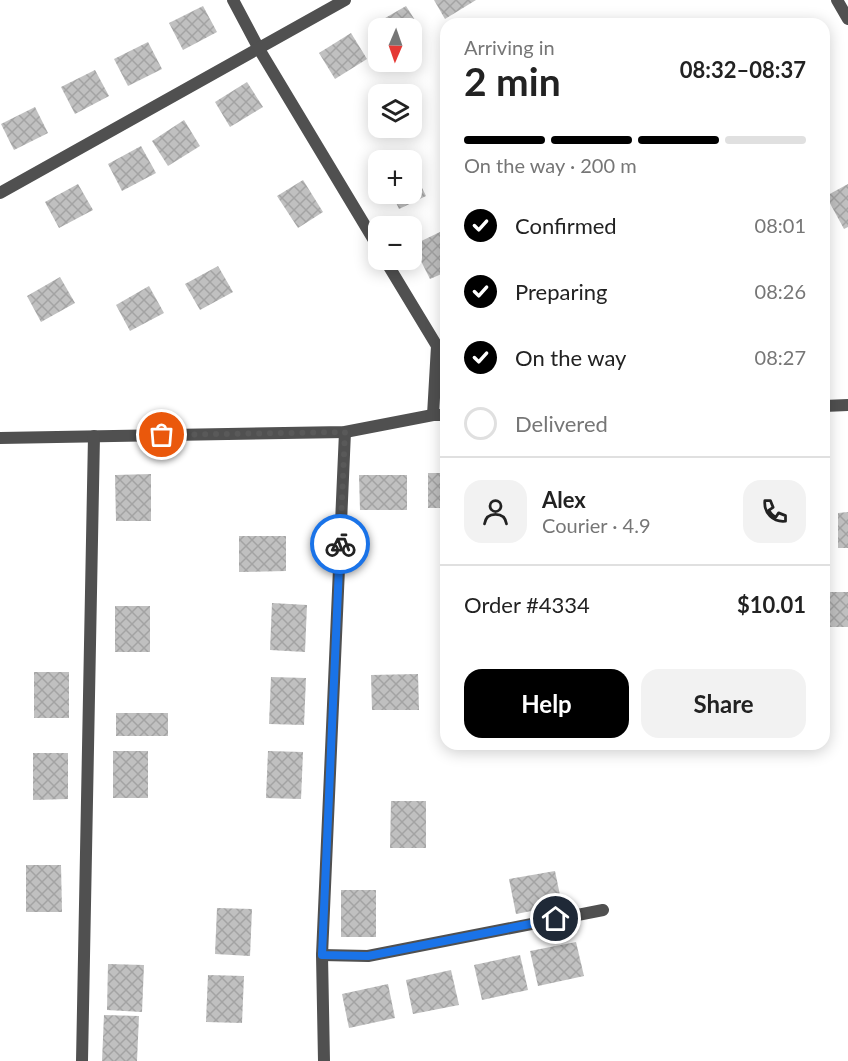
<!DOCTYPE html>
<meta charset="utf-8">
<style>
:root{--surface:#fff;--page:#f2f2f2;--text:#222;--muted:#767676;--line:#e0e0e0;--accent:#000}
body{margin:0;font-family:Lato,sans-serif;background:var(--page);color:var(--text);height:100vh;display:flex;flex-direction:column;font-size:22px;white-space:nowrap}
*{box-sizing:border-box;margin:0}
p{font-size:20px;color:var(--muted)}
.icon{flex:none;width:33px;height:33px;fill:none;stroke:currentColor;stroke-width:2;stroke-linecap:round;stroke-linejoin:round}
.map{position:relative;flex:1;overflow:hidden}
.panel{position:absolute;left:440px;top:18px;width:390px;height:732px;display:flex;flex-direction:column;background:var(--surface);border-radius:18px;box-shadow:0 3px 15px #0003}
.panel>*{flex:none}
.needle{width:39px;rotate:182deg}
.tools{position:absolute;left:368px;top:18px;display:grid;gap:12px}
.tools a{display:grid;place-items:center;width:54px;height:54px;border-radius:12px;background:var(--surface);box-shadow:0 3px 15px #0003;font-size:30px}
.pin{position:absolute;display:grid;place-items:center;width:51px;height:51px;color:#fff;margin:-26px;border:3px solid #fff;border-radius:50%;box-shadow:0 2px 6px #0007}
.courier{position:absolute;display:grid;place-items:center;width:60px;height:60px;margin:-30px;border:4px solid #1a73e8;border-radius:50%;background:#fff;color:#222;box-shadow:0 2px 8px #0007}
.head em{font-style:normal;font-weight:700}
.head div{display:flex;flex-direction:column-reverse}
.head{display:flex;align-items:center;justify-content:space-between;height:102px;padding:0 24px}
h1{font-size:39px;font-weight:700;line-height:45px}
.bar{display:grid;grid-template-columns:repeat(4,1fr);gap:9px 6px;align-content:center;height:72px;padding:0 24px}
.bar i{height:8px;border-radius:4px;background:var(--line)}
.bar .on{background:var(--accent)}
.bar p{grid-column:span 4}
.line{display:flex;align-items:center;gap:15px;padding:0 24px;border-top:2px solid var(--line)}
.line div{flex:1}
.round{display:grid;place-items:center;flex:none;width:63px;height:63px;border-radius:18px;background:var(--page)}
ol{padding:0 24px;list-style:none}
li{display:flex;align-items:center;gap:18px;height:66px}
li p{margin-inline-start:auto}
li .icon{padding:6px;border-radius:50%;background:var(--accent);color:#fff;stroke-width:4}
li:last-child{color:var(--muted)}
li i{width:33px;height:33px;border:3px solid var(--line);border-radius:50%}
.button{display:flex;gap:12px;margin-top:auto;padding:12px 24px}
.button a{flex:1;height:69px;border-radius:18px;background:var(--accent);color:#fff;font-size:24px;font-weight:700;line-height:69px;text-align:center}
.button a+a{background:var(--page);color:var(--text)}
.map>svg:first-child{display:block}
.building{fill:url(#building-cross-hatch)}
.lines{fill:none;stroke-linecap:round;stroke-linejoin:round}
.minor{stroke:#505050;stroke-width:12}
.done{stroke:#595959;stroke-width:6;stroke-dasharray:0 10.8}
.route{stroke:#1a73e8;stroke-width:8}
</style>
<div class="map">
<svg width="848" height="1061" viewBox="0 0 848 1061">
<defs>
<pattern id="building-cross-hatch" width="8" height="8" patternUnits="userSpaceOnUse" patternTransform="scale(1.5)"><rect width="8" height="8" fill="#c0c0c0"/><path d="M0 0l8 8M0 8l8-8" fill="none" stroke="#a3a3a3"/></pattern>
</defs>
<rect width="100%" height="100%" fill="#fff"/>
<!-- building -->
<g class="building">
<path d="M 434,0 L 476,0 L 445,19 Z"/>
<path d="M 203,6 L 217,32 L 183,50 L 169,23 Z"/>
<path d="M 406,6 L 422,31 L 411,38 L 411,28 L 378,28 L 378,33 L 373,25 Z"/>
<path d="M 351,33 L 367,59 L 335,79 L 319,53 Z"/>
<path d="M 148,42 L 162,69 L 128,86 L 114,59 Z"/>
<path d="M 95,70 L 109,96 L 75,114 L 61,87 Z"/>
<path d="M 247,82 L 263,107 L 230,127 L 215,102 Z"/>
<path d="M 35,107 L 48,133 L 14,150 L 1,124 Z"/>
<path d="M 184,120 L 200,146 L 168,166 L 152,141 Z"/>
<path d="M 141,146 L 156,173 L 122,191 L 108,164 Z"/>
<path d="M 411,165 L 426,196 L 399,209 L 392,194 L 411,194 Z"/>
<path d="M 303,180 L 323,212 L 298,228 L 277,196 Z"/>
<path d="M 78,184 L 93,210 L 59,228 L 45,202 Z"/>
<path d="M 848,184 L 848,227 L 844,229 L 826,196 Z"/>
<path d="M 440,232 L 446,244 L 446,272 L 430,279 L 413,245 Z"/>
<path d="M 218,266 L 233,292 L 200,310 L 185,284 Z"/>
<path d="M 60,277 L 75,303 L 41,322 L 27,296 Z"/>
<path d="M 149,286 L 164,313 L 130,331 L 116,305 Z"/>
<rect x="428" y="473" width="18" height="35"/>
<path d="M 151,474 L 151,521 L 116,521 L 115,475 Z"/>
<path d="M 359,475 L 407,475 L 407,510 L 360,510 Z"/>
<path d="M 848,512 L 848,548 L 838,548 L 838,513 Z"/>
<path d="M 239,536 L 286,536 L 286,571 L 239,572 Z"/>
<rect x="824" y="592" width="24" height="35"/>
<path d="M 272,603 L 307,605 L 305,652 L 270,650 Z"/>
<rect x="115" y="606" width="35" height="46"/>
<rect x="34" y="672" width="35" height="46"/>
<path d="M 418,674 L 419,710 L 372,710 L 371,675 Z"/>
<path d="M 271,677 L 306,678 L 304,725 L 269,724 Z"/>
<rect x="116" y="713" width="52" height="23"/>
<rect x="113" y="751" width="35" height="47"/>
<path d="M 268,751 L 303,752 L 301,799 L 266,798 Z"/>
<path d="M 33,753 L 68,753 L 68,799 L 33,800 Z"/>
<path d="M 391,801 L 426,801 L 426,848 L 390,848 Z"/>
<path d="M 26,865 L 61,865 L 62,912 L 26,912 Z"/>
<path d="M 555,871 L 562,905 L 516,914 L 509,879 Z"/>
<rect x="341" y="890" width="35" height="47"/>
<path d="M 217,908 L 252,909 L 250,956 L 215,954 Z"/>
<path d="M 576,942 L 584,976 L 538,986 L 530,951 Z"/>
<path d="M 520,955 L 528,990 L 482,1000 L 474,965 Z"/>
<path d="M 108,964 L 144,965 L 142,1012 L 107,1010 Z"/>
<path d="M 451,970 L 459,1005 L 413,1014 L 406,980 Z"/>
<path d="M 208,975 L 244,976 L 242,1023 L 206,1022 Z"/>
<path d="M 388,984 L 395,1018 L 349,1028 L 342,994 Z"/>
<path d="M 104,1015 L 139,1016 L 137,1061 L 102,1061 Z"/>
</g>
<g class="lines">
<!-- minor -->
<g class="minor">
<path d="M 233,0 L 259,49 L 378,247"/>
<path d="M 837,0 L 848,19"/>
<path d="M 0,193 L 345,0"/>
<path d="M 385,260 L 437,346 L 433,415"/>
<path d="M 824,406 L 848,405"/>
<path d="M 0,438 L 345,432 L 433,415 L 446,415"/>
<path d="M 322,955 L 368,956 L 603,910"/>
<path d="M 82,1061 L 94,436"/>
<path d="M 324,1061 L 322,955 L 345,432"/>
</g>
</g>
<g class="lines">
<!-- done -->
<path class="done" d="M 162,435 L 345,432 L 340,544"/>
<!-- route -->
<path class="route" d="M 340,544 L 322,955 L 368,956 L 556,919"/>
</g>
</svg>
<div class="tools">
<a><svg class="needle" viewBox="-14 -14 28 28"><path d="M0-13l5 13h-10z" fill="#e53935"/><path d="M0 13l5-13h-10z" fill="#767676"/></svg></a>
<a><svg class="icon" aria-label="layers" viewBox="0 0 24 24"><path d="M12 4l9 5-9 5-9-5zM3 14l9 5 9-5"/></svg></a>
<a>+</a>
<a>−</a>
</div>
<div class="pin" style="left:162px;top:435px;background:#ea580c"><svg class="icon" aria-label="bag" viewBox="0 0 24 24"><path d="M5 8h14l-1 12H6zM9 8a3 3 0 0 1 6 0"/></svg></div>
<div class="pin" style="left:556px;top:919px;background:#1f2937"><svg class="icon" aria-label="home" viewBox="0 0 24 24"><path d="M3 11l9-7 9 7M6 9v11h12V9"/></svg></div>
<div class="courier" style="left:340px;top:544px"><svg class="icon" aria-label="bike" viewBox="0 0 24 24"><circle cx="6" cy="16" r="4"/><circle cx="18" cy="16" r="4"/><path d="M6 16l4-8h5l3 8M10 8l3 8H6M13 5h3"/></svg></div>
<section class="panel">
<div class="head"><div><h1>2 min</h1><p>Arriving in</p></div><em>08:32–08:37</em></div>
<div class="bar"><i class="on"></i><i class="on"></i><i class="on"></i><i></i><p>On the way · 200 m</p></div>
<ol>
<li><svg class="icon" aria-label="check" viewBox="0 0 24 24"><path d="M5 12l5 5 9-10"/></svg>Confirmed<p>08:01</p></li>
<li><svg class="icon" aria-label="check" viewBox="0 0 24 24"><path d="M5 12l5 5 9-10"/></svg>Preparing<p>08:26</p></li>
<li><svg class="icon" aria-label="check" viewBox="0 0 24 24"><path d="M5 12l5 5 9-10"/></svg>On the way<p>08:27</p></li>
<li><i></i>Delivered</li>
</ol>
<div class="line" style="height:108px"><a class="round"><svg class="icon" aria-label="person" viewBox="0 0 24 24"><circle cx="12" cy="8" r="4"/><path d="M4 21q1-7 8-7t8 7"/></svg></a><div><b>Alex</b><p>Courier · 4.9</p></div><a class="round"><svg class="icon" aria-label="phone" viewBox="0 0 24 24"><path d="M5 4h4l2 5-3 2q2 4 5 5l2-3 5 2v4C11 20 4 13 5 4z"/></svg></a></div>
<div class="line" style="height:78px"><div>Order #4334</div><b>$10.01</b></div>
<div class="button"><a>Help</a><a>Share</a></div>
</section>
</div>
